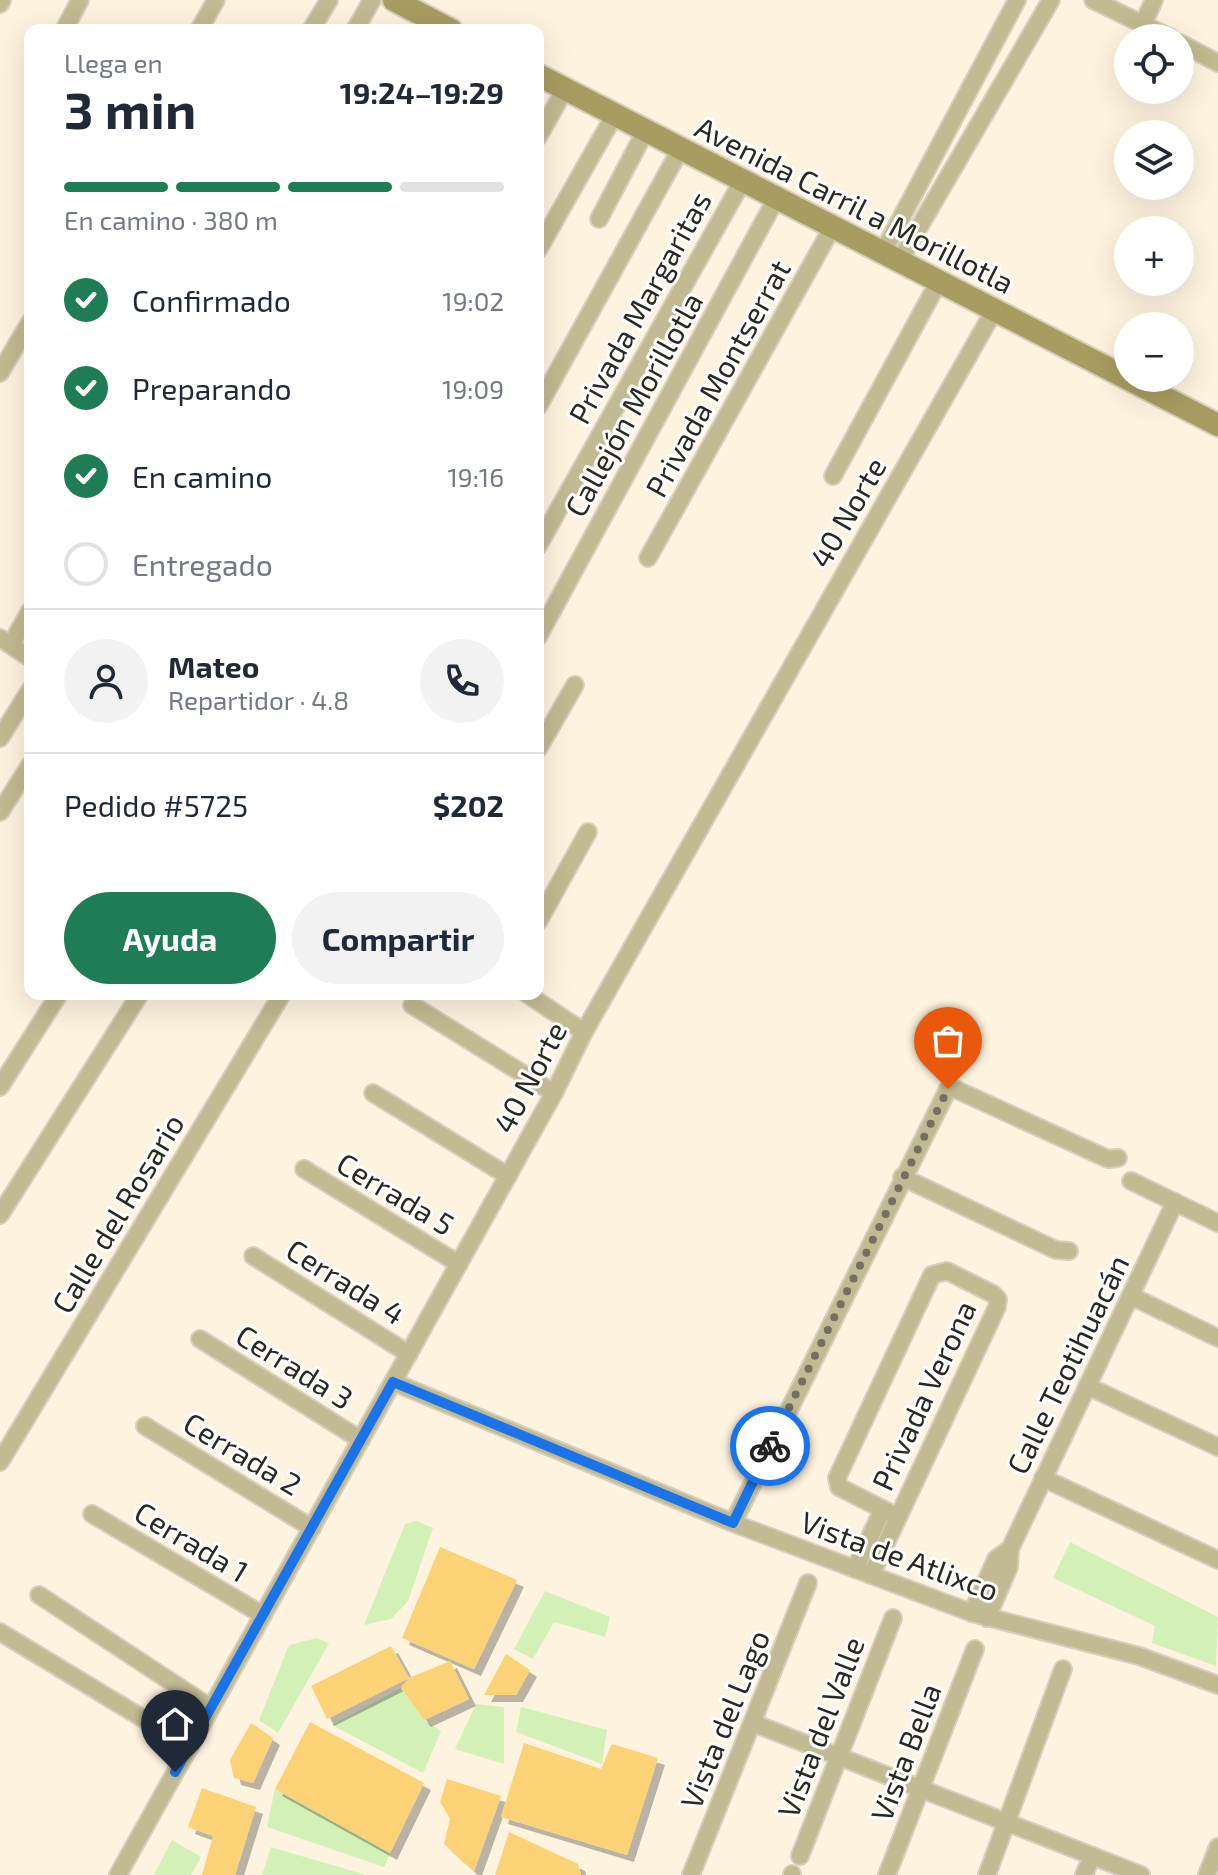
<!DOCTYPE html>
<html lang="es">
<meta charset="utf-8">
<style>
:root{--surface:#fff;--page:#f2f2f3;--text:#1f2937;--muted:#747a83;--line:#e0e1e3;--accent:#1e7d54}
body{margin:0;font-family:"Exo 2",sans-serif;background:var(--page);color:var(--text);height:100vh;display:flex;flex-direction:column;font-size:30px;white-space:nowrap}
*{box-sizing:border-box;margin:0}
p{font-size:26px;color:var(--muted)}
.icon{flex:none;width:44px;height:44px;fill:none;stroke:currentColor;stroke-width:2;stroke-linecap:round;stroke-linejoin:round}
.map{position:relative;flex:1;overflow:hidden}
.sheet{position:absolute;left:24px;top:24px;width:520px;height:976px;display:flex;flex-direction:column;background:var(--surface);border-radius:16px;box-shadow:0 8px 32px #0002}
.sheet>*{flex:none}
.controls{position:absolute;left:1114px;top:24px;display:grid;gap:16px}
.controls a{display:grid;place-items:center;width:80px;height:80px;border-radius:50%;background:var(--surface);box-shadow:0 8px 32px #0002;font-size:40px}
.pin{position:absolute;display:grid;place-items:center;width:68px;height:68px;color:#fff;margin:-82px -34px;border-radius:50% 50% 50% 0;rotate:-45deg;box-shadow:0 0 8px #0007}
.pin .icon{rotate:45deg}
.courier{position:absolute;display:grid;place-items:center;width:80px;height:80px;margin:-40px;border:6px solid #1a73e8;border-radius:50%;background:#fff;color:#222;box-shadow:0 2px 10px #0007}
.summary em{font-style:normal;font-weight:700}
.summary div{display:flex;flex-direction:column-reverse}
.summary{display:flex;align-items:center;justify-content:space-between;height:136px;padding:0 40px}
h1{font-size:52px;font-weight:700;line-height:60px}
.bar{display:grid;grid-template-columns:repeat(4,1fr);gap:12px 8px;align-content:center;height:96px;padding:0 40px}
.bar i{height:10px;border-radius:6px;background:var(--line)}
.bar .active{background:var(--accent)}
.bar p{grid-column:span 4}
.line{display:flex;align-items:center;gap:20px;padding:0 40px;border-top:2px solid var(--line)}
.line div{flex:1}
.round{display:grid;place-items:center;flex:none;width:84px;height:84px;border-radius:42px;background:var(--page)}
ol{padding:0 40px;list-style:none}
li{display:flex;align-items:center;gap:24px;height:88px}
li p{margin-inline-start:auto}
li .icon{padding:8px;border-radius:50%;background:var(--accent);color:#fff;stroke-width:4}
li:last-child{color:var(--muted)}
li i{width:44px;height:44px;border:4px solid var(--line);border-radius:50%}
.button{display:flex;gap:16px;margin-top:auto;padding:16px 40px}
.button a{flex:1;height:92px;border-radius:48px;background:var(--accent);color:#fff;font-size:32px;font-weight:700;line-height:92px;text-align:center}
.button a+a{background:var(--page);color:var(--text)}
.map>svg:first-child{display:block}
.green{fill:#d3f1b6}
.building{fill:#fbd376;filter:url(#shadow)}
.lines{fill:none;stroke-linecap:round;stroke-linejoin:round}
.street-casing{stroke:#d7cebc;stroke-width:20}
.secondary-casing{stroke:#d7cebc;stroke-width:26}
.street{stroke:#c1ba92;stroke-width:16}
.secondary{stroke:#a89d60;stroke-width:22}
.done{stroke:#746f62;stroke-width:8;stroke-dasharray:0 14.4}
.route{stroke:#1a73e8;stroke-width:10}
.labels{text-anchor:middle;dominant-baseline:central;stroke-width:6;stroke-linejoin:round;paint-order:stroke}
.street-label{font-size:30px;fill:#2b2820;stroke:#fff}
</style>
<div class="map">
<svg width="1218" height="1875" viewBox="0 0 1218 1875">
<defs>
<filter id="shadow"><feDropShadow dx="7" dy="7" stdDeviation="0" flood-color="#0004"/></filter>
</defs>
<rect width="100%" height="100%" fill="#fdf3de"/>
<!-- green -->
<g class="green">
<path d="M 417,1521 L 433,1528 L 408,1601 L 391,1619 L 364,1625 L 405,1524 Z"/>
<path d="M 1070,1542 L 1218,1617 L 1216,1666 L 1152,1643 L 1155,1626 L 1053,1578 Z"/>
<path d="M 545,1591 L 610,1617 L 605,1637 L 554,1622 L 533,1659 L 514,1649 Z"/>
<path d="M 317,1638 L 329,1643 L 278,1733 L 259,1720 L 289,1645 Z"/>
<path d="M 401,1688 L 424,1720 L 441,1731 L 423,1773 L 332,1725 Z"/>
<path d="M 476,1704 L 504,1707 L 504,1764 L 455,1749 Z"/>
<path d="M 521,1707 L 607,1730 L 602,1764 L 516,1732 Z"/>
<path d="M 275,1789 L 390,1853 L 384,1867 L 267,1827 Z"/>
<path d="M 172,1840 L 201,1857 L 191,1875 L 154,1875 Z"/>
<path d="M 271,1847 L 366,1875 L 262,1875 Z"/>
</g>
<!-- building -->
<g class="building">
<path d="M 440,1547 L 517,1580 L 474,1669 L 402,1638 Z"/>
<path d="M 391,1646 L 409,1678 L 327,1719 L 311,1686 Z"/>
<path d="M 506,1654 L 530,1670 L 516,1695 L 484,1695 Z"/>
<path d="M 450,1661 L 469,1699 L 424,1720 L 401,1688 L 409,1678 Z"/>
<path d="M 310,1722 L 424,1783 L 390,1853 L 275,1789 Z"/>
<path d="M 251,1723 L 273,1738 L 253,1783 L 234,1778 L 230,1760 Z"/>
<path d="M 524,1743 L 601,1769 L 612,1744 L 658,1758 L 627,1855 L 501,1817 Z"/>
<path d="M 447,1779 L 501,1796 L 474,1871 L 444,1844 L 450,1819 L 440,1802 Z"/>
<path d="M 202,1788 L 256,1807 L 235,1875 L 202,1875 L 213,1836 L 188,1827 Z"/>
<path d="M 509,1832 L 578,1864 L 581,1875 L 495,1875 Z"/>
</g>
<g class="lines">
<!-- street casing -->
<g class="street-casing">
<g id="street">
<path d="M 1093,0 L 1171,38"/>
<path d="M 0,4 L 2,0"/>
<path d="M 1143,24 L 1154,0"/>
<path d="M 64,30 L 80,0"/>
<path d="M 199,30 L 216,0"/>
<path d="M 311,30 L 329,0"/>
<path d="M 355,30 L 372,0"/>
<path d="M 1180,43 L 1218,63"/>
<path d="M 538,137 L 565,89"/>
<path d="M 599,219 L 646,130"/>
<path d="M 538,250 L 615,114"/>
<path d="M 883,252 L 1017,0"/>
<path d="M 900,260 L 1051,0"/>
<path d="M 0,373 L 30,322"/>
<path d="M 538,407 L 681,148"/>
<path d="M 833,476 L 939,281"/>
<path d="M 538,546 L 743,180"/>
<path d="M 648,558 L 833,226"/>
<path d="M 538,637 L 777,197"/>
<path d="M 0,638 L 30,658"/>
<path d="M 11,645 L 30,611"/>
<path d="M 0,738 L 30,690"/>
<path d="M 538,749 L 575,685"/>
<path d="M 0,812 L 30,765"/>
<path d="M 538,922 L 588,832"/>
<path d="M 527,994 L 584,1032"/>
<path d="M 412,1005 L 554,1093"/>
<path d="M 0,1087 L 59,994"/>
<path d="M 373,1093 L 508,1176"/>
<path d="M 304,1169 L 459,1264"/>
<path d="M 902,1177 L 1056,1250 L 1069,1251"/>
<path d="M 1131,1181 L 1218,1223"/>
<path d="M 0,1215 L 140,994"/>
<path d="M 253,1256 L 409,1354"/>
<path d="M 1131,1296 L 1218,1338"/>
<path d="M 200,1339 L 361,1440"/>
<path d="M 393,1382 L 733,1523 L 972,1613 L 1139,1656 L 1218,1685"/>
<path d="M 1087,1386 L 1218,1447"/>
<path d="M 145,1426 L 312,1528"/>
<path d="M 0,1462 L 282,994"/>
<path d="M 1043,1478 L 1218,1560"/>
<path d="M 92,1514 L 263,1615"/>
<path d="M 733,1523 L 948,1089 L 957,1090 L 1108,1159 L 1118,1158"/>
<path d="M 855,1569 L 883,1509"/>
<path d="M 871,1575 L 997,1307 L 998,1299 L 993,1294 L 947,1271 L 932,1275 L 837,1478 L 839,1487 L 898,1517"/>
<path d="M 39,1595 L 211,1708"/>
<path d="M 972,1613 L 996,1559 L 1010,1549"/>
<path d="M 987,1618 L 1009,1567 L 1010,1549 L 1175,1202"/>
<path d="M 0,1632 L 190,1747"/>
<path d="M 753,1723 L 1141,1875"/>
<path d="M 800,1856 L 893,1618"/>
<path d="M 118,1875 L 554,1093 L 584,1032 L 995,309"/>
<path d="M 691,1875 L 808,1583"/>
<path d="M 792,1875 L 792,1874"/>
<path d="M 887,1875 L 975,1649"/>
<path d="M 987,1875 L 1063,1669"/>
<path d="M 1084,1875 L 1092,1856"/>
<path d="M 1207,1875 L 1218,1847"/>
</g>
</g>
<!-- secondary casing -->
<g class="secondary-casing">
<g id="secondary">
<path d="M 394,0 L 451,30"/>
<path d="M 538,75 L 1218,425"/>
</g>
</g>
<!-- street -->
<use href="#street" class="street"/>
<!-- secondary -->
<use href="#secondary" class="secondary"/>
</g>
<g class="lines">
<!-- done -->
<path class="done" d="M 770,1446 L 948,1089"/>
<!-- route -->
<path class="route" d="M 175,1772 L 393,1382 L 733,1523 L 770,1446"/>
</g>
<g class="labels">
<!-- street labels -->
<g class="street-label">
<text transform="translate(855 204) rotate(27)">Avenida Carril a Morillotla</text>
<text transform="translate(639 307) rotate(-61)">Privada Margaritas</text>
<text transform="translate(717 378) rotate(-61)">Privada Montserrat</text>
<text transform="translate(633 404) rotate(-61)">Callejón Morillotla</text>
<text transform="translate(847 512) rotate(-60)">40 Norte</text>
<text transform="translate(529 1077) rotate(-62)">40 Norte</text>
<text transform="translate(396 1193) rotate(31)">Cerrada 5</text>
<text transform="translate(117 1213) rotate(-59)">Calle del Rosario</text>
<text transform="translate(346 1281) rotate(32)">Cerrada 4</text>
<text transform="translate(1067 1364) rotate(-64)">Calle Teotihuacán</text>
<text transform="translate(295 1366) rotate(32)">Cerrada 3</text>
<text transform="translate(923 1395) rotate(-65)">Privada Verona</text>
<text transform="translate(243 1453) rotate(31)">Cerrada 2</text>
<text transform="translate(192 1541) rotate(31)">Cerrada 1</text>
<text transform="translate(900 1555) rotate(20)">Vista de Atlixco</text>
<text transform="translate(724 1719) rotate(-68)">Vista del Lago</text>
<text transform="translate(820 1727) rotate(-69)">Vista del Valle</text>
<text transform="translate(905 1752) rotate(-69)">Vista Bella</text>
</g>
</g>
</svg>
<div class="controls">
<a><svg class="icon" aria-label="locate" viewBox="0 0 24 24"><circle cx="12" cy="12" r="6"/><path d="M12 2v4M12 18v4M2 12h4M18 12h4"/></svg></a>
<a><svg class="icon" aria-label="layers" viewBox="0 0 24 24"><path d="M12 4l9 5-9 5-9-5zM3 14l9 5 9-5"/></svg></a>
<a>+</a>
<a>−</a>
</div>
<div class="pin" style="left:948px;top:1089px;background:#ea580c"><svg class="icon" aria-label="bag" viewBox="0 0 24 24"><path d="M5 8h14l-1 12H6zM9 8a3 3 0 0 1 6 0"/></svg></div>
<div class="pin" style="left:175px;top:1772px;background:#1f2937"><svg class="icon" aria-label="home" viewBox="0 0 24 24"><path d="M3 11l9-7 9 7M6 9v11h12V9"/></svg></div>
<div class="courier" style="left:770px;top:1446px"><svg class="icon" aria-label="bike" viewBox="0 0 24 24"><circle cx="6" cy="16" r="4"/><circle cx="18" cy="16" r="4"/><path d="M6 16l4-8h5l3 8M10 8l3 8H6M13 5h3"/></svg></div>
<section class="sheet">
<div class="summary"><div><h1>3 min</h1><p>Llega en</p></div><em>19:24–19:29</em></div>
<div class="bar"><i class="active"></i><i class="active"></i><i class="active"></i><i></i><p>En camino · 380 m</p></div>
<ol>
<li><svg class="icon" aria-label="check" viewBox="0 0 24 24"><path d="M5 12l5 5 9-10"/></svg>Confirmado<p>19:02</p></li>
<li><svg class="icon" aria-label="check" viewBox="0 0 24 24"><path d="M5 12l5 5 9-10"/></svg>Preparando<p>19:09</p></li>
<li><svg class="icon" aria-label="check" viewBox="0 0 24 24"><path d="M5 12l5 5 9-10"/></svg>En camino<p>19:16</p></li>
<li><i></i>Entregado</li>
</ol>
<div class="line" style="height:144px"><a class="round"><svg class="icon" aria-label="person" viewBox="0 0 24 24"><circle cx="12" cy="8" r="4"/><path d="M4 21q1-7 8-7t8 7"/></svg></a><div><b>Mateo</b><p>Repartidor · 4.8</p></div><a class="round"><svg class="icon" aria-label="phone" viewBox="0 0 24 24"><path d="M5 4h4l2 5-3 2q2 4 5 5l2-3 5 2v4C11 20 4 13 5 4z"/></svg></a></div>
<div class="line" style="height:104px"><div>Pedido #5725</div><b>$202</b></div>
<div class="button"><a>Ayuda</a><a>Compartir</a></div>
</section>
</div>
